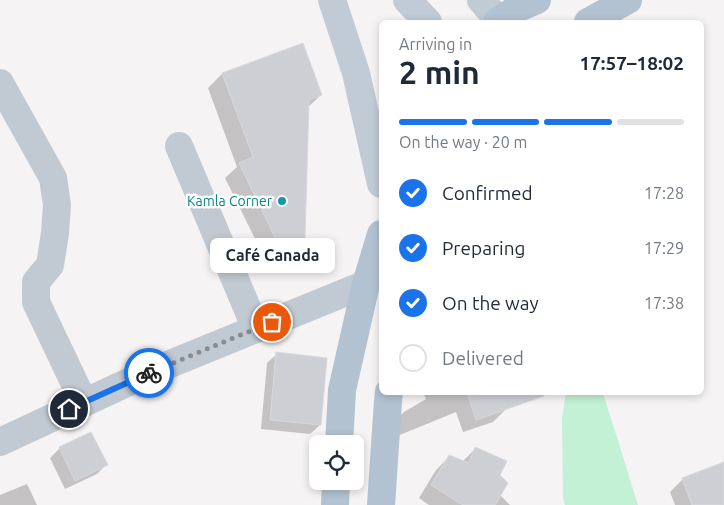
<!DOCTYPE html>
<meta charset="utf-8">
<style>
:root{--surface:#fff;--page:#f6f6f7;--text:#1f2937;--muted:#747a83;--line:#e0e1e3;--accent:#1a73e8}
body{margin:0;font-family:Ubuntu,sans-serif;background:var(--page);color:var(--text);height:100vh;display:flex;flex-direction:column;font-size:19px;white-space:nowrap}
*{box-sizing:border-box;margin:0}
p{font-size:16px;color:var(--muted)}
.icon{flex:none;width:28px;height:28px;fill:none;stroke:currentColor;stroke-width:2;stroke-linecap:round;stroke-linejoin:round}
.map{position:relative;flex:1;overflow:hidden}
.details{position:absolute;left:379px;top:20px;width:325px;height:375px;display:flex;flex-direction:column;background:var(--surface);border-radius:8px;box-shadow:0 2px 8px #0003}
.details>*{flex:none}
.tools{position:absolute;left:309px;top:435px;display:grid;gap:10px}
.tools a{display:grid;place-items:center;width:55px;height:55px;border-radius:8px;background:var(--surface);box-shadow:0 2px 8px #0003;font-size:25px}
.pin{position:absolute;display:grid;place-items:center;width:42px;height:42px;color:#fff;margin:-21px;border:2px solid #fff;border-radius:50%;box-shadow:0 1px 5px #0007}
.courier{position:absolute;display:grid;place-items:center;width:50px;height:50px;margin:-25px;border:4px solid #1a73e8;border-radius:50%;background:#fff;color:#222;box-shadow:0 1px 6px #0007}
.bubble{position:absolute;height:35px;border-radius:8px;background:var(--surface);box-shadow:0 2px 8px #0003;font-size:16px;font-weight:700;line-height:35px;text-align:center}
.headline em{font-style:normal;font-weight:700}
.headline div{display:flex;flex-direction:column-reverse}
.headline{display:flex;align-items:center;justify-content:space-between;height:85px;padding:0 20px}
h1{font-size:32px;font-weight:700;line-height:38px}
.bar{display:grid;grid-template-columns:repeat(4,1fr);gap:8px 5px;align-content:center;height:60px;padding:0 20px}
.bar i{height:6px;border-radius:4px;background:var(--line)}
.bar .on{background:var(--accent)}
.bar p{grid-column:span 4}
ol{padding:0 20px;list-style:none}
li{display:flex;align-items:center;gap:15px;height:55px}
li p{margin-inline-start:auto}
li .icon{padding:5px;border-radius:50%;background:var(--accent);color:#fff;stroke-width:4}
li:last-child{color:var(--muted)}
li i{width:28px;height:28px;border:2px solid var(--line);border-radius:50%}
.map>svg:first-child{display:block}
.green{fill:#c3f1d5}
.shadow{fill:#0003}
.building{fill:#cdcfd5;stroke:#d7d9de}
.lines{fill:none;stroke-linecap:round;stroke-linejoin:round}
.street{stroke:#c1cad2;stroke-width:28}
.secondary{stroke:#c1cbd6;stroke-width:28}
.primary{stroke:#b3c2d1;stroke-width:28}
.done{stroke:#868d94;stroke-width:5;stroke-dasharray:0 9}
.route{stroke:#1a73e8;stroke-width:6}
.culture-dot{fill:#0f9aa8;stroke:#fff;stroke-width:2}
.labels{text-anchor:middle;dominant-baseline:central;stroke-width:5;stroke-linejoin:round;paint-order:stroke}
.culture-label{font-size:14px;fill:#0d838f;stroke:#fff;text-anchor:end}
</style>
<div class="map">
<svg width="724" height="505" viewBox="0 0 724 505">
<rect width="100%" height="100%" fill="#f5f3f3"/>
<!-- green -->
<path class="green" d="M 566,392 L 603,393 L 638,505 L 565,505 L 563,498 L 562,418 Z"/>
<!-- shadow -->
<g class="shadow">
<path d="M 302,44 L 321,95 L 307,108 L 303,238 L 289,252 L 267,263 L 225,178 L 237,167 L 208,88 L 222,74 Z"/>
<path d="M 277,354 L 326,359 L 320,425 L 310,434 L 261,429 L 267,363 Z"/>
<path d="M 423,392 L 503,392 L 506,409 L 493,422 L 463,432 L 456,412 L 390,439 L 390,426 L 404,412 L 426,399 Z"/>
<path d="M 60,448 L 106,465 L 97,474 L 65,489 L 50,458 Z"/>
<path d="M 476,448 L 498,475 L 500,495 L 510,505 L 429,505 L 419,498 L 436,470 L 449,457 L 463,461 Z"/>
<path d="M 724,463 L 724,505 L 675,505 L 670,492 L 683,479 Z"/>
<path d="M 27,484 L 37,505 L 0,505 L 0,495 Z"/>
</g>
<!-- building -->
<g class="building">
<path d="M 303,43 L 322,95 L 309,100 L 305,238 L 281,250 L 239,163 L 253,157 L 222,73 Z"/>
<path d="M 276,352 L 327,358 L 321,425 L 270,420 Z"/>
<path d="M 467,392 L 543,392 L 544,396 L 476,420 Z"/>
<path d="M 91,432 L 108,465 L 75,481 L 59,447 Z"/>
<path d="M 475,447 L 507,461 L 500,475 L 508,483 L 495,505 L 463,505 L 431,485 L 449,455 L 469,463 Z"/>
<path d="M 724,462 L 724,505 L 692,505 L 682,478 Z"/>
</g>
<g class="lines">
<!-- street -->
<g class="street">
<path d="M 0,83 L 53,178 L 57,205 L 55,233 L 50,265 L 36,282 L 36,302 L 84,403"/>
<path d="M 179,146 L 256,329"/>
<path d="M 0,442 L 148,373 L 366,284"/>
</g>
<!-- secondary -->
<g class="secondary">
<path d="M 332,0 L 356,73 L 381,184"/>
<path d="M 407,0 L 428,22"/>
<path d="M 481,0 L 500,22"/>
</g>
<!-- primary -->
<g class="primary">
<path d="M 497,22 L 518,8 L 537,0"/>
<path d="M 588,22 L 628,0"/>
<path d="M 339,444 L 342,390 L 366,284 L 381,234"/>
<path d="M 335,505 L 336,481"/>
<path d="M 381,505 L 388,401 L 389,392"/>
</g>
</g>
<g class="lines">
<!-- done -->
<path class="done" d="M 149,373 L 272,322"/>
<!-- route -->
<path class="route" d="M 69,409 L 149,373"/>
</g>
<!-- markers -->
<circle class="culture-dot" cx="282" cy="201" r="5"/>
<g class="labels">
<!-- culture labels -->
<g class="culture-label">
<text x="272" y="201">Kamla Corner</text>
</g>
</g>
</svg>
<div class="tools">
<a><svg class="icon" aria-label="locate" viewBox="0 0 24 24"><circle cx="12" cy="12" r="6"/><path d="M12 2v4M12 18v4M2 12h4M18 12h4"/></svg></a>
</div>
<div class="pin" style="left:272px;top:322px;background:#ea580c"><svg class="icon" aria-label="bag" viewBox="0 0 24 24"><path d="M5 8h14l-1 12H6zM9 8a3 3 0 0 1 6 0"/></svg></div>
<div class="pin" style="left:69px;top:409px;background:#1f2937"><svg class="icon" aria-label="home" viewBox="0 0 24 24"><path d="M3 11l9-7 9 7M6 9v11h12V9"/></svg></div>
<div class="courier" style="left:149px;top:373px"><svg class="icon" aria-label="bike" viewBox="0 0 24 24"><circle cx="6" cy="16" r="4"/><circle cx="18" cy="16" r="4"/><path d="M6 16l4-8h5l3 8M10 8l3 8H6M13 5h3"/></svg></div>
<div class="bubble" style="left:210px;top:238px;width:125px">Café Canada</div>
<section class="details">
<div class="headline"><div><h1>2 min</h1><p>Arriving in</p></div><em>17:57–18:02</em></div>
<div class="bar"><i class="on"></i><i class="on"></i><i class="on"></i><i></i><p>On the way · 20 m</p></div>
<ol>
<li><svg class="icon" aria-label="check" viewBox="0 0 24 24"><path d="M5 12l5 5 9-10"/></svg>Confirmed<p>17:28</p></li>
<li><svg class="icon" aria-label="check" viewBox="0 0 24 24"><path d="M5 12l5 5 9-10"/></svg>Preparing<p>17:29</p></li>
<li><svg class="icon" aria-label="check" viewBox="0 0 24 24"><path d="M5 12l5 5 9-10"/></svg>On the way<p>17:38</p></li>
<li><i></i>Delivered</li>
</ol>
</section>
</div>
